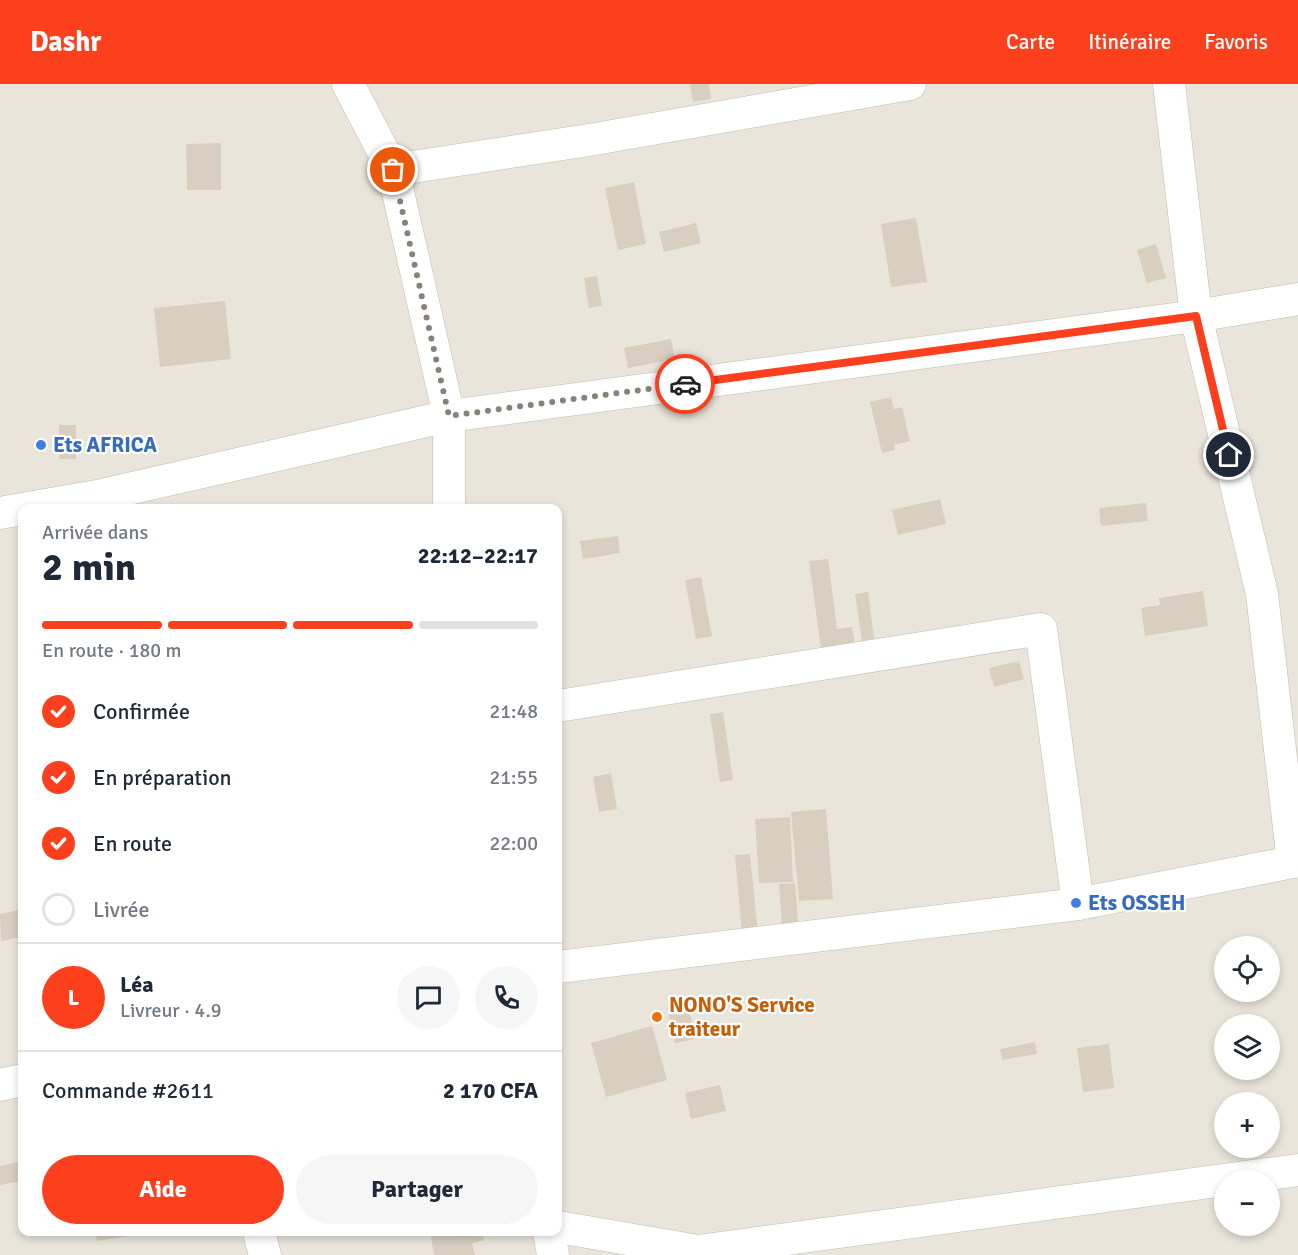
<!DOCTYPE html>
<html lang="fr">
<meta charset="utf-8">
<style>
:root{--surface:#fff;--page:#f6f6f7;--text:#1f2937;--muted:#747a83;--line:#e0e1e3;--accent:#fc3f1d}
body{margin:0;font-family:Signika,sans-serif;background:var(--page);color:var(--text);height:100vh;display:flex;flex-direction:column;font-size:22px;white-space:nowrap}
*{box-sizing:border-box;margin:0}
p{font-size:20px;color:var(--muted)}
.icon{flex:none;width:33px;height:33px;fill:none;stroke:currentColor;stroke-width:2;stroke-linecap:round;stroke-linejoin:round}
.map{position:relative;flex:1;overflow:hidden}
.side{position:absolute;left:18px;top:420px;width:544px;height:732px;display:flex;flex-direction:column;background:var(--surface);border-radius:12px;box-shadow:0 3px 9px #0003}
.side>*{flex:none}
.fabs{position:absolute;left:1214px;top:852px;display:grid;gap:12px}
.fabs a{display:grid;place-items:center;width:66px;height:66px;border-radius:50%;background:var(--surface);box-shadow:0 3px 9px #0003;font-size:30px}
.pin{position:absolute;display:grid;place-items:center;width:51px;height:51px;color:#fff;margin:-26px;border:3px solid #fff;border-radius:50%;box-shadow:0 2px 6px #0007}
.courier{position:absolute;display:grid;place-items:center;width:60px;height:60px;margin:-30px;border:4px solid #fc3f1d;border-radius:50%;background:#fff;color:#222;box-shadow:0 2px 8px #0007}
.overview em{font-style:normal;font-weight:700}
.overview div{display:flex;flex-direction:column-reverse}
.overview{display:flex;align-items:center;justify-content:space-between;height:102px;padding:0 24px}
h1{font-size:39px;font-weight:700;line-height:45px}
.bar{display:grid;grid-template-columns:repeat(4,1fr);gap:9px 6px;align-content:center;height:72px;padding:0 24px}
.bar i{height:8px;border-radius:4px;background:var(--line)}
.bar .selected{background:var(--accent)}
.bar p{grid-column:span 4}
.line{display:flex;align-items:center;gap:15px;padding:0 24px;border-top:2px solid var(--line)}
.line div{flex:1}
.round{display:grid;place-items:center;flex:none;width:63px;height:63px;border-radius:32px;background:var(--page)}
ol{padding:0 24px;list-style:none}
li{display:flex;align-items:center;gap:18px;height:66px}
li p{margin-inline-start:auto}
li .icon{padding:6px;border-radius:50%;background:var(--accent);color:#fff;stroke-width:4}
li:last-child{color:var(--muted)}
li i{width:33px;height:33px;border:3px solid var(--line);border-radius:50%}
.button{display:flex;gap:12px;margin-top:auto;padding:12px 24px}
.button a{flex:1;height:69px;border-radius:36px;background:var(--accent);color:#fff;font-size:24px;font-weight:700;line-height:69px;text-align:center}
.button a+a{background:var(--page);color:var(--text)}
header{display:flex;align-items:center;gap:36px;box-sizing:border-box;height:84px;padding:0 30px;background:var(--accent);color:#fff}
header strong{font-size:28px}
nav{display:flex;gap:33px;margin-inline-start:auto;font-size:21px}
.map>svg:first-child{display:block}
.residential{fill:#eae5da;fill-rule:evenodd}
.building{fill:#d8cfc1}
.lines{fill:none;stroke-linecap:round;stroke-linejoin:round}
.minor-casing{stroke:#c2bbae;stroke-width:33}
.minor{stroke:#fff;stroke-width:32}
.done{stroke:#878178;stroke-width:6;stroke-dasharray:0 10.8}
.route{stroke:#fc3f1d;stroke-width:8}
.shop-dot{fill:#3f7fe0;stroke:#fff;stroke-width:2}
.food-dot{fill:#e8710a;stroke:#fff;stroke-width:2}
.labels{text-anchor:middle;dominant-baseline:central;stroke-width:4.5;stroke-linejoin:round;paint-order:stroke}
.shop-label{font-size:21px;font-weight:bold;fill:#366cbe;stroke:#fff;text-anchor:start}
.food-label{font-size:21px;font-weight:bold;fill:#c56008;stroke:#fff;text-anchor:start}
</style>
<header>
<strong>Dashr</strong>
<nav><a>Carte</a><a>Itinéraire</a><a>Favoris</a></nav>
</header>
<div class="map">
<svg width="1298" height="1171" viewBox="0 0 1298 1171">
<rect width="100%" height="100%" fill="#f6f3ec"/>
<!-- residential -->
<path class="residential" d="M 0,0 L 1298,0 L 1298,1171 L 0,1171 ZM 22,424 L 558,424 L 558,1148 L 22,1148 ZM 1224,862 L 1269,862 L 1269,908 L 1224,908 ZM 1224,940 L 1269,940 L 1269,986 L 1224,986 ZM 1224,1018 L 1269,1018 L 1269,1064 L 1224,1064 ZM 1224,1096 L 1269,1096 L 1269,1142 L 1224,1142 Z"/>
<!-- building -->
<g class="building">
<path d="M 690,0 L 709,0 L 711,15 L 693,18 Z"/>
<path d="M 221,59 L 221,106 L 187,106 L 186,60 Z"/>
<path d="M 634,98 L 646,160 L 618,166 L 605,104 Z"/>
<path d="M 916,134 L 927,198 L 891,203 L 881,140 Z"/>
<path d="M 696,139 L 701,159 L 664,168 L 659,148 Z"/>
<path d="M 1156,160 L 1166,194 L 1147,199 L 1137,166 Z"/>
<path d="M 597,192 L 602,222 L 589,224 L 584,194 Z"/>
<path d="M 225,217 L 231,275 L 160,283 L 154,224 Z"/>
<path d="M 671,255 L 675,275 L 628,284 L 624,264 Z"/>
<path d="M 891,313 L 894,325 L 902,323 L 910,357 L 894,361 L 895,366 L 882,369 L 870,318 Z"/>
<rect x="59" y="341" width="17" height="34"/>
<path d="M 940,415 L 946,440 L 898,451 L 892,426 Z"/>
<path d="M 1146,419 L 1148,437 L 1101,442 L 1099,424 Z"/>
<path d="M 618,452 L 620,469 L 583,475 L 580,457 Z"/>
<path d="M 828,475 L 837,545 L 852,543 L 855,560 L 821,565 L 809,477 Z"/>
<path d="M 701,493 L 712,552 L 696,555 L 685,496 Z"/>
<path d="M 1203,507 L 1208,542 L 1145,552 L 1141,524 L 1160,521 L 1159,514 Z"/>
<path d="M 868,508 L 874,555 L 862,557 L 855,510 Z"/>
<path d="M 1019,577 L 1024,595 L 994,603 L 989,584 Z"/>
<path d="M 723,628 L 733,696 L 720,698 L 710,630 Z"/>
<path d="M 611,689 L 617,725 L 599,728 L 593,693 Z"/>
<path d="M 826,725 L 833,815 L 799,817 L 791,728 Z"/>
<path d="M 790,733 L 793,798 L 759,799 L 755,735 Z"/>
<path d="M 750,770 L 758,849 L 742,850 L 735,771 Z"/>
<path d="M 795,799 L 798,839 L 782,841 L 779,800 Z"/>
<path d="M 22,825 L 22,853 L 1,857 L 0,830 Z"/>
<path d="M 688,919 L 695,955 L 675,959 L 667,923 Z"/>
<path d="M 652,942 L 667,996 L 606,1013 L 591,959 Z"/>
<path d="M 1035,958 L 1037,970 L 1002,976 L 1000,965 Z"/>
<path d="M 1109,960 L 1114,1004 L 1083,1008 L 1077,964 Z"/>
<path d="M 720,1001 L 726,1027 L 691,1035 L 685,1009 Z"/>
<path d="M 22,1077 L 22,1097 L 0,1101 L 0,1082 Z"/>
<path d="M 95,1148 L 148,1148 L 148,1149 L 97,1157 Z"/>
<path d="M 430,1148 L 482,1148 L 484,1156 L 472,1159 L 475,1171 L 434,1171 Z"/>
</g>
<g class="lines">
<!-- minor casing -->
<g class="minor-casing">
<g id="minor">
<path d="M 1169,0 L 1196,232 L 1262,510 L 1293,778"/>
<path d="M 393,86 L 589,56 L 910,0"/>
<path d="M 28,424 L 97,412 L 449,332 L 393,86 L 348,0"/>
<path d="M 449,424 L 449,332 L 1196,232 L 1298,215"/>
<path d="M 0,429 L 22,425"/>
<path d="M 558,622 L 1041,545 L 1078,820"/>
<path d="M 558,883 L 1078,820 L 1298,777"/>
<path d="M 0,1001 L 22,996"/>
<path d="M 558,1143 L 698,1167 L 1298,1086"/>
<path d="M 259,1148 L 265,1171"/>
<path d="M 549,1148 L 553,1171"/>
</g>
</g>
<!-- minor -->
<use href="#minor" class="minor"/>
</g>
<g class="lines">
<!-- done -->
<path class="done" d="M 393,86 L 449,332 L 685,300"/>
<!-- route -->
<path class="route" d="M 685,300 L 1196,232 L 1229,371"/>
</g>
<!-- markers -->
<g class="shop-dot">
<circle cx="41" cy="361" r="6"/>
<circle cx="1076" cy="819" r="6"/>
</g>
<circle class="food-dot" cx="657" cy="933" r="6"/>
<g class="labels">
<!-- shop labels -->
<g class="shop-label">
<text x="53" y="361">Ets AFRICA</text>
<text x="1088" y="819">Ets OSSEH</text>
</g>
<!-- food labels -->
<g class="food-label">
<text x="669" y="921">NONO'S Service<tspan x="669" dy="24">traiteur</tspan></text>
</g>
</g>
</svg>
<div class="fabs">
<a><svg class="icon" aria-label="locate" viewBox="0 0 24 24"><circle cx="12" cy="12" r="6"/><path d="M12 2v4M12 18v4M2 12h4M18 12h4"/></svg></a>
<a><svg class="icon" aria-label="layers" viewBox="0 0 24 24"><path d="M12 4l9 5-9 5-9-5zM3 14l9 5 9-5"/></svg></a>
<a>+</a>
<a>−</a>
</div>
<div class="pin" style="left:393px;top:86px;background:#ea580c"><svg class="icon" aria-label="bag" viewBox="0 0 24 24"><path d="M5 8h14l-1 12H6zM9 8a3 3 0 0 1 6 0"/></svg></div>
<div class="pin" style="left:1229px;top:371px;background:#1f2937"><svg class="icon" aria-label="home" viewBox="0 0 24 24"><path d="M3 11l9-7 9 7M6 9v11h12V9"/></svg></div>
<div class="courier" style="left:685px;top:300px"><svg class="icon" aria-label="car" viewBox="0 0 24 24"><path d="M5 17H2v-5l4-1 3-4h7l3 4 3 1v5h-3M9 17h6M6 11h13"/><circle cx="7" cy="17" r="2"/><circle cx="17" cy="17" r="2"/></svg></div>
<section class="side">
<div class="overview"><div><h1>2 min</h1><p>Arrivée dans</p></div><em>22:12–22:17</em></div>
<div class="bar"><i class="selected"></i><i class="selected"></i><i class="selected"></i><i></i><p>En route · 180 m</p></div>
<ol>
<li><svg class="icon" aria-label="check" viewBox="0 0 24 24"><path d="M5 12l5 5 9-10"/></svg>Confirmée<p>21:48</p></li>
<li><svg class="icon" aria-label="check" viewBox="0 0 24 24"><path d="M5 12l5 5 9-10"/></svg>En préparation<p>21:55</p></li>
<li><svg class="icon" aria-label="check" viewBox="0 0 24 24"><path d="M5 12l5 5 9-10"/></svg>En route<p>22:00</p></li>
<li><i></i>Livrée</li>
</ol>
<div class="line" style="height:108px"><b class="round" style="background:var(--accent);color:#fff">L</b><div><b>Léa</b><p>Livreur · 4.9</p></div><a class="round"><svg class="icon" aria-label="chat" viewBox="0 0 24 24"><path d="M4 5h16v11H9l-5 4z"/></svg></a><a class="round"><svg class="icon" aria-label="phone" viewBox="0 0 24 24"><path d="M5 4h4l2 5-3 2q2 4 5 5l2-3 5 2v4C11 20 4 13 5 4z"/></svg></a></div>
<div class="line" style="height:78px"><div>Commande #2611</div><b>2 170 CFA</b></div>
<div class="button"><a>Aide</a><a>Partager</a></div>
</section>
</div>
